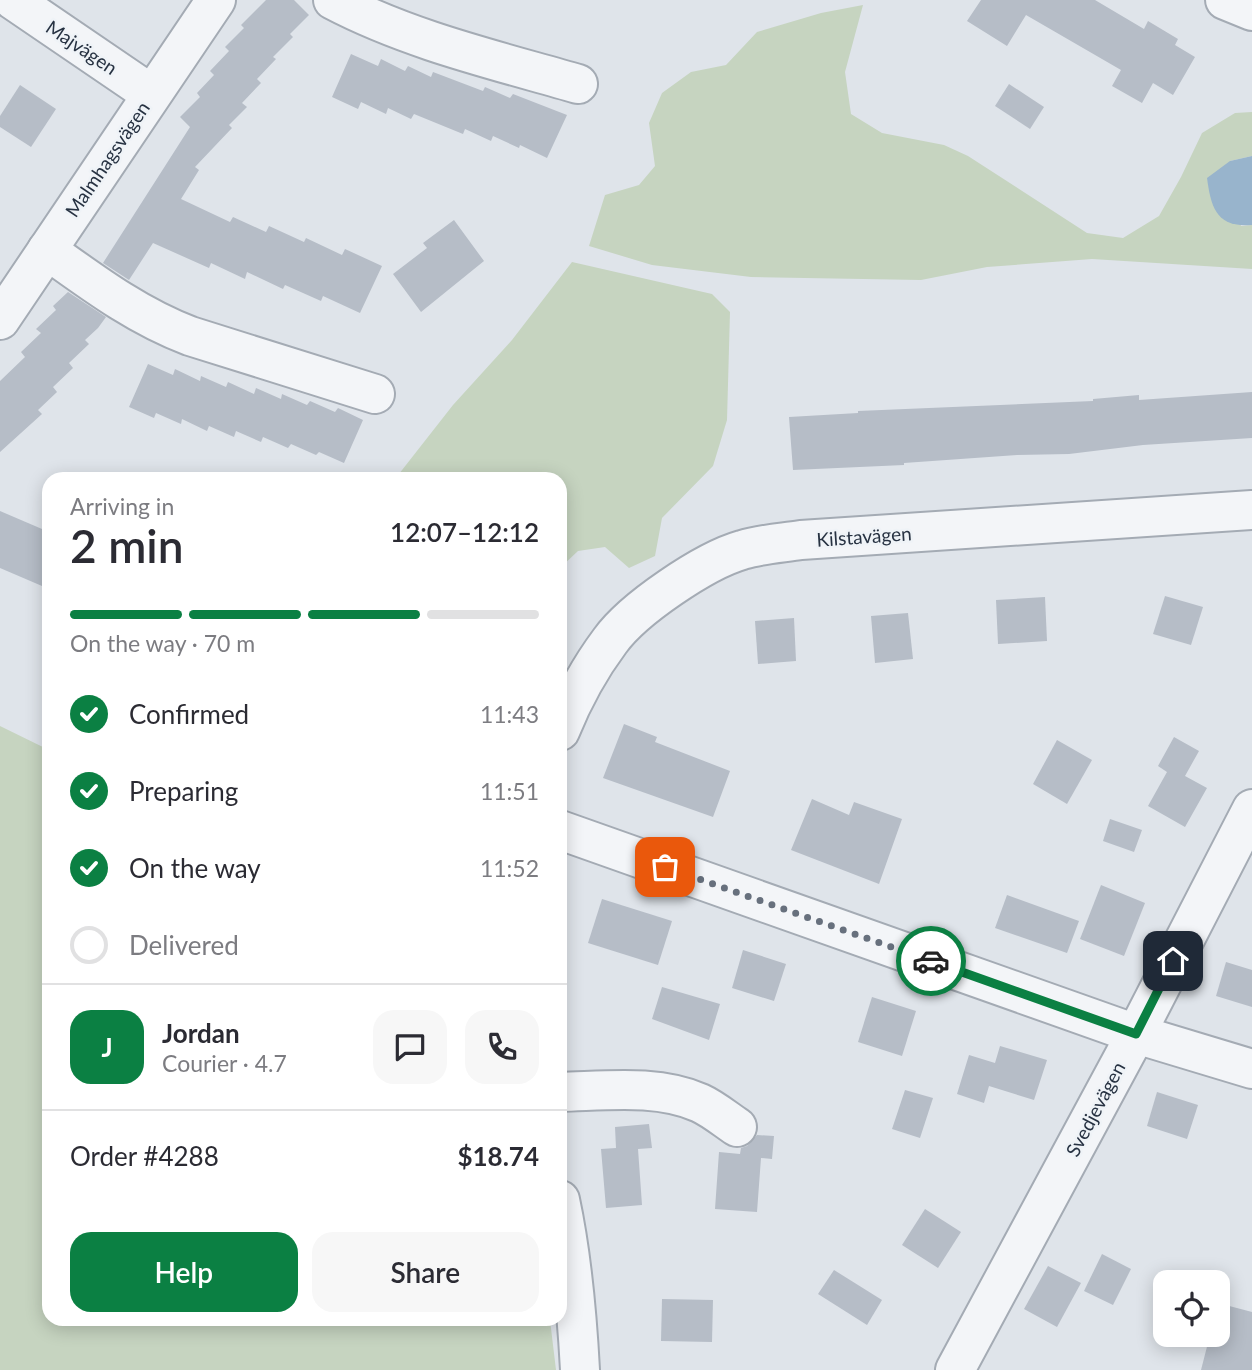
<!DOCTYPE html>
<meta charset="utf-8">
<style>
:root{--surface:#fff;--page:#f7f7f7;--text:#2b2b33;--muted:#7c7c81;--line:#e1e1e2;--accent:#0b8043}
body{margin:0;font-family:Lato,sans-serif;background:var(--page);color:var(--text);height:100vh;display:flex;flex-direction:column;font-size:26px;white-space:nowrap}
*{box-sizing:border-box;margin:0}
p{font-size:23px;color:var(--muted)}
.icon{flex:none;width:38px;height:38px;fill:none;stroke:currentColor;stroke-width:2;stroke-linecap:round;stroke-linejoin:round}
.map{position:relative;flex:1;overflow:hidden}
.drawer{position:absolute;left:42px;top:472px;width:525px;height:854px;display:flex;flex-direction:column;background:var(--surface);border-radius:21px;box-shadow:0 4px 18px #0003}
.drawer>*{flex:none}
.fabs{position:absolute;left:1153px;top:1270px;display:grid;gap:14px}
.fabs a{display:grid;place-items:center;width:77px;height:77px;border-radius:14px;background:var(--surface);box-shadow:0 4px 18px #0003;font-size:35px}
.pin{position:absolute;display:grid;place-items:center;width:60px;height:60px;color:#fff;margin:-30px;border-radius:14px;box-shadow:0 4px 10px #0006}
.courier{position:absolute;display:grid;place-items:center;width:70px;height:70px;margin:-35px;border:5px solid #0b8043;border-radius:50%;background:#fff;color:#222;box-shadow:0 2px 9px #0007}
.overview em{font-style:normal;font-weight:600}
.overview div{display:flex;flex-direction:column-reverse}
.overview{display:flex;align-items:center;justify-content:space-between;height:119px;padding:0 28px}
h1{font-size:46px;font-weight:600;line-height:52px}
.bar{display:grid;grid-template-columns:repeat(4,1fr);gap:10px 7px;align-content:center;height:84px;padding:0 28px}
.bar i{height:9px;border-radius:5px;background:var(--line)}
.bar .on{background:var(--accent)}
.bar p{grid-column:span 4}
.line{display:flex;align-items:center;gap:18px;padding:0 28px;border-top:2px solid var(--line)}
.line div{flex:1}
.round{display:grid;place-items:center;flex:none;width:74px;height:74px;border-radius:21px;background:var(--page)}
ol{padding:0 28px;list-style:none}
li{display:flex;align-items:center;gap:21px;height:77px}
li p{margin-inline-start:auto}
li .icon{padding:7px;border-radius:50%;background:var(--accent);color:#fff;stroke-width:4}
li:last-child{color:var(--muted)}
li i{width:38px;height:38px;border:4px solid var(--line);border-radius:50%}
.button{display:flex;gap:14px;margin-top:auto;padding:14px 28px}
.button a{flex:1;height:80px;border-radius:21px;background:var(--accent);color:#fff;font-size:28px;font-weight:600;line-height:80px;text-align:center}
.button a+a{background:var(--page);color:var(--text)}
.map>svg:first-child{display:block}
.green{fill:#c6d4c0}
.water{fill:#98b4cc}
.building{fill:#b6bdc7}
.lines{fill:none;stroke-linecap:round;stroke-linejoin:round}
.minor-casing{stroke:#a4abb4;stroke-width:42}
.minor{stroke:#f3f5f8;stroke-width:38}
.done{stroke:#67707d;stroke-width:7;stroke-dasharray:0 12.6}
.route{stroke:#0b8043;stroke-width:9}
.labels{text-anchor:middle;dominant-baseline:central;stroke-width:5;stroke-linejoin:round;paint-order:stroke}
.street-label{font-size:19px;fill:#273242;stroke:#eff3f7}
</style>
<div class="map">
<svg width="1252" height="1370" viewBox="0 0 1252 1370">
<rect width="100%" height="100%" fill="#dfe4ea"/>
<!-- green -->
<g class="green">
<path d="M 863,5 L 845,72 L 851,114 L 882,133 L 944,145 L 968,156 L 1087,233 L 1123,238 L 1159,216 L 1181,177 L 1202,133 L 1235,113 L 1252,112 L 1252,156 L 1230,161 L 1241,226 L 1252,225 L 1252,269 L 1092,259 L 987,267 L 921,280 L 751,277 L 652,265 L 589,246 L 605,195 L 639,185 L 655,166 L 649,123 L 662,93 L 691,72 L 726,65 L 757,32 L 821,13 Z"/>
<path d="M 572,262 L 712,294 L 730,312 L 727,420 L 713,466 L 662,518 L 655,556 L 629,568 L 605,547 L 578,551 L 560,568 L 560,480 L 395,479 L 453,405 L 512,340 Z"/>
<path d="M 0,726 L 49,750 L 49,1320 L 550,1320 L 556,1370 L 0,1370 Z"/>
</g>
<!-- water -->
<path class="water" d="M 1252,156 L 1252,225 C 1216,228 1211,207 1207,178 L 1230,161 Z"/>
<!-- building -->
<g class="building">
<path d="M 266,0 L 294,0 L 309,15 L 290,34 L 293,37 L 273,57 L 276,59 L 257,79 L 261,83 L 242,103 L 247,107 L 229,125 L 232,128 L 195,167 L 199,170 L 181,199 L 230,222 L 233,217 L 266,232 L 269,226 L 304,242 L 306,238 L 342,255 L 345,249 L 382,266 L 360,313 L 323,296 L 321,301 L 285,285 L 283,289 L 247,272 L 245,279 L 211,263 L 209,268 L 153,243 L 129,280 L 103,263 L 190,127 L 180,117 L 200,97 L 197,93 L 214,75 L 210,71 L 229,51 L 225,47 L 244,28 L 241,25 Z"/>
<path d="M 981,0 L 1095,0 L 1144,29 L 1148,21 L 1178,39 L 1175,45 L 1195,57 L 1173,95 L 1153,83 L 1142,103 L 1112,86 L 1121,70 L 1026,15 L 1007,46 L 967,21 Z"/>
<path d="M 351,54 L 378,66 L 381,59 L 405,71 L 408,66 L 431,77 L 433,72 L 483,91 L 485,87 L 510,98 L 513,94 L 567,115 L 547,158 L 520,145 L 519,148 L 493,136 L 491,141 L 465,129 L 463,134 L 414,114 L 411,119 L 388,108 L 386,114 L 361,102 L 358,109 L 332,97 Z"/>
<path d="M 1009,84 L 1044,107 L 1030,129 L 995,106 Z"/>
<path d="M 20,85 L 56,109 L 31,147 L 0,127 L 0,116 Z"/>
<path d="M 454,220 L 484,261 L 421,312 L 393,274 L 427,248 L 423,243 Z"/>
<path d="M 68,292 L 106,317 L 98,328 L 85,340 L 89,344 L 69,363 L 73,368 L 53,387 L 57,392 L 38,410 L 42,414 L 0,452 L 0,381 L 25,357 L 21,352 L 41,333 L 36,329 L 56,310 L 53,306 Z"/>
<path d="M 148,364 L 173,375 L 175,369 L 200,381 L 201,376 L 226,387 L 228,382 L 254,394 L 256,388 L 281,399 L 282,394 L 307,405 L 310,401 L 335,412 L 338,408 L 363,420 L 344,463 L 319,452 L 316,455 L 291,444 L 288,448 L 263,437 L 261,442 L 236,431 L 234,437 L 209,426 L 207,431 L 182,419 L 181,424 L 156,413 L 154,418 L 129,407 Z"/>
<path d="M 1252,392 L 1252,438 L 1143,445 L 1069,454 L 1017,455 L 904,463 L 904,465 L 793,470 L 789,417 L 858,413 L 858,411 L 1093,401 L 1093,399 L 1139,395 L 1139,400 Z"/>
<path d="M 0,511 L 49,532 L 49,589 L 0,568 Z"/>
<path d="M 1165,596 L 1203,607 L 1191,645 L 1153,634 Z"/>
<path d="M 1045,597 L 1047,641 L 998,644 L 996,600 Z"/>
<path d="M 908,613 L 913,659 L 875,663 L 871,616 Z"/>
<path d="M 794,618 L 796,661 L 758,664 L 755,621 Z"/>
<path d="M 624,724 L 657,737 L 655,742 L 730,771 L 713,817 L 603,778 Z"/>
<path d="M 1174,737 L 1199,751 L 1185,776 L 1207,788 L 1185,827 L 1148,806 L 1167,772 L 1158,766 Z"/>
<path d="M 1057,740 L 1092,760 L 1067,804 L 1033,784 Z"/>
<path d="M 812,799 L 849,815 L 854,802 L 902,819 L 879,884 L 791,850 Z"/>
<path d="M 1110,819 L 1142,830 L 1134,852 L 1103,841 Z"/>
<path d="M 1101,885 L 1145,903 L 1124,956 L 1080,939 Z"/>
<path d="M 1007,895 L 1079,921 L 1067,953 L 995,928 Z"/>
<path d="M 602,899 L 672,921 L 658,965 L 588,943 Z"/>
<path d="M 743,950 L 786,964 L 774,1001 L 732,988 Z"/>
<path d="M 1226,962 L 1252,970 L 1252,1007 L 1216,996 Z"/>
<path d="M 662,987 L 720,1004 L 709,1040 L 652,1019 Z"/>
<path d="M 872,997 L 916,1011 L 902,1056 L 858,1042 Z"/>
<path d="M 1000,1046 L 1047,1060 L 1034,1100 L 989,1086 L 984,1103 L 957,1094 L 969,1055 L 995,1063 Z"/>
<path d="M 905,1090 L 933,1098 L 920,1138 L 892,1129 Z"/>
<path d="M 1157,1092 L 1198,1105 L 1187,1139 L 1147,1126 Z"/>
<path d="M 649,1124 L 652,1148 L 638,1149 L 642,1205 L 606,1208 L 601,1149 L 616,1148 L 615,1127 Z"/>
<path d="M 757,1135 L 774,1136 L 772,1159 L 761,1158 L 757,1212 L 715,1209 L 719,1152 L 740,1154 L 741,1148 L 747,1146 Z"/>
<path d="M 925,1209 L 961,1232 L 938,1268 L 902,1245 Z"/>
<path d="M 1102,1254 L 1131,1269 L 1113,1305 L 1084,1291 Z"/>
<path d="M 1048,1266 L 1081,1283 L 1057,1327 L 1024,1309 Z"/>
<path d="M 834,1270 L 882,1300 L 867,1325 L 818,1294 Z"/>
<path d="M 662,1299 L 713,1300 L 712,1342 L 661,1341 Z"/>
<path d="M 1218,1303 L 1252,1312 L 1252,1370 L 1201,1370 L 1210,1335 L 1218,1335 Z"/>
</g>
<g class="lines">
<!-- minor casing -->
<g class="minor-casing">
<g id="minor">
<path d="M 13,0 L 151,94"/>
<path d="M 333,0 C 409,40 495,60 578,84"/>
<path d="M 1225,0 L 1252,11"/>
<path d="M 47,250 C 93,283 137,316 190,336 L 375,394"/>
<path d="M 0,320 L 216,0"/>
<path d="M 560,731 C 573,699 589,669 610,641 C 633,609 704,561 742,550 C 761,544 782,543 801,540 L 1252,510"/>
<path d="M 560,830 L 1136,1034 L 1252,1069"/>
<path d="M 560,1092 C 605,1091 658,1084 700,1103 C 713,1109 725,1119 737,1127"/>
<path d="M 560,1200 C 572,1256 577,1313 580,1370"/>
<path d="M 955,1370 L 1136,1034 L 1252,809"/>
</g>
</g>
<!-- minor -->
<use href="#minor" class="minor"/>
</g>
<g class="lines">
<!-- done -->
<path class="done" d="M 665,867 L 931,961"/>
<!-- route -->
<path class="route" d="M 931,961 L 1136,1034 L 1173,961"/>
</g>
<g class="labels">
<!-- street labels -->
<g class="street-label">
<text transform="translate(82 47) rotate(34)">Majvägen</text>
<text transform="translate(107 159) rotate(-56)">Malmhagsvägen</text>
<text transform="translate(864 536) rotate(-4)">Kilstavägen</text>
<text transform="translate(1095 1109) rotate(-62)">Svedjevägen</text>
</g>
</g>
</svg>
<div class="fabs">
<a><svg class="icon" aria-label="locate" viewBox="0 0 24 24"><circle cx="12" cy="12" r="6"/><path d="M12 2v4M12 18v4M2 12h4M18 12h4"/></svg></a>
</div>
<div class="pin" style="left:665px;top:867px;background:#ea580c"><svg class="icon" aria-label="bag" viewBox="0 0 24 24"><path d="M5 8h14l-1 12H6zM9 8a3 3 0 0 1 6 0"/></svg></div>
<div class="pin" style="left:1173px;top:961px;background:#1f2937"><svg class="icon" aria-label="home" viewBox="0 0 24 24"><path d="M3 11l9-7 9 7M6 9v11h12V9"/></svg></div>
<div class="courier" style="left:931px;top:961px"><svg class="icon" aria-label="car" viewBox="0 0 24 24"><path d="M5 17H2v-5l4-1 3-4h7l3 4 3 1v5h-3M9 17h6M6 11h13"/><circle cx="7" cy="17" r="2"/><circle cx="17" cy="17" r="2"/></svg></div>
<section class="drawer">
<div class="overview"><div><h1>2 min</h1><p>Arriving in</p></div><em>12:07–12:12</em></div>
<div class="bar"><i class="on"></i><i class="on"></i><i class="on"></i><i></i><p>On the way · 70 m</p></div>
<ol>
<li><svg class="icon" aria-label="check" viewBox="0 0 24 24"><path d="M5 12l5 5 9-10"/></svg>Confirmed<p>11:43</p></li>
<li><svg class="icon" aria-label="check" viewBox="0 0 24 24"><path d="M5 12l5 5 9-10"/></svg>Preparing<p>11:51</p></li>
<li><svg class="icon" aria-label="check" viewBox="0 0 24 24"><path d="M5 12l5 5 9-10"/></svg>On the way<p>11:52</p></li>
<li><i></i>Delivered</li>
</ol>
<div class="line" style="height:126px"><b class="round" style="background:var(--accent);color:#fff">J</b><div><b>Jordan</b><p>Courier · 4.7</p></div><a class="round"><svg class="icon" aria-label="chat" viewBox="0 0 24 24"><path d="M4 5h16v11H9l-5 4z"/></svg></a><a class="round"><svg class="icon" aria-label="phone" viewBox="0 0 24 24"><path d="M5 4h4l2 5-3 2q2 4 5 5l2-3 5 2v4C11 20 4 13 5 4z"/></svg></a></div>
<div class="line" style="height:91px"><div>Order #4288</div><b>$18.74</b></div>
<div class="button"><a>Help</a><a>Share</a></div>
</section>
</div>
